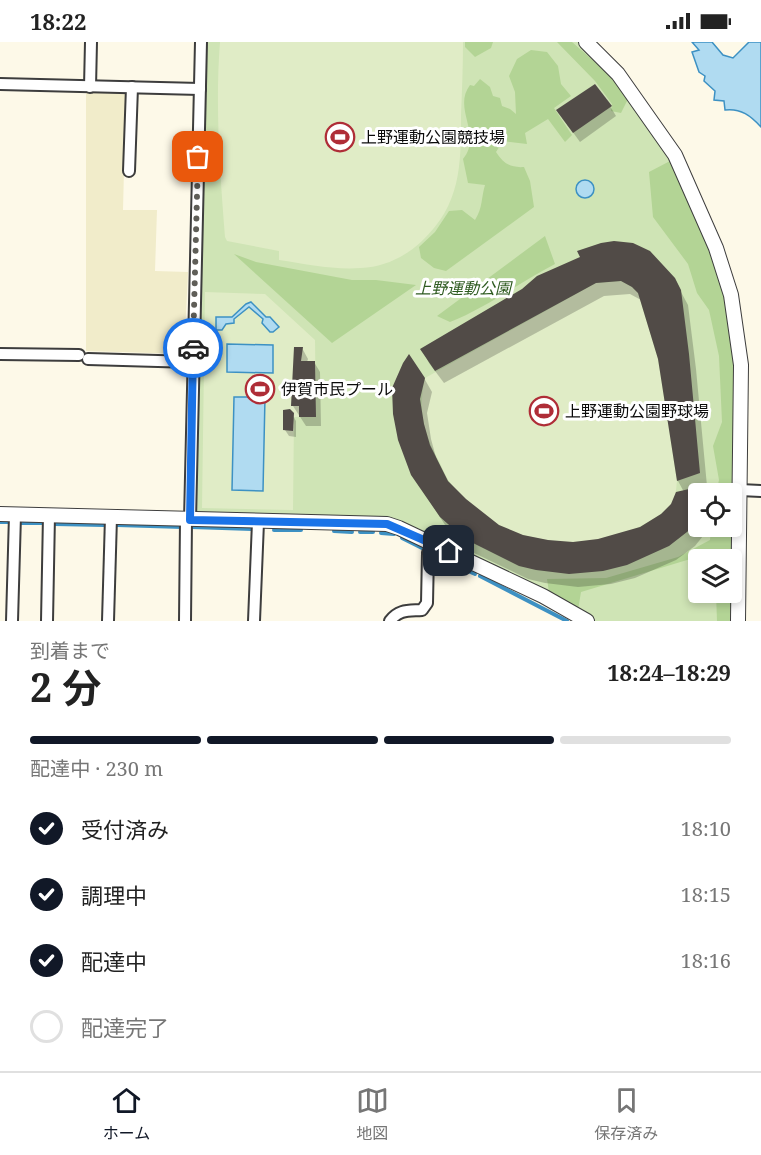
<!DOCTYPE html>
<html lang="ja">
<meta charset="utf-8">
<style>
:root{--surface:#fff;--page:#f6f6f6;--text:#222;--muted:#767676;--line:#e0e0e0;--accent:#111827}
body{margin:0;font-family:"Noto Serif","Noto Sans JP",serif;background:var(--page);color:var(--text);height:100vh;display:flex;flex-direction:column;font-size:22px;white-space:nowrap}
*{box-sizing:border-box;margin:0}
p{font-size:20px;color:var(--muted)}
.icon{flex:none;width:33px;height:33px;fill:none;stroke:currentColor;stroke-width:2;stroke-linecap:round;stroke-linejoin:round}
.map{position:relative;height:579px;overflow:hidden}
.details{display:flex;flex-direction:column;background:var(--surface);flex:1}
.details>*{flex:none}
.fabs{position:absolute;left:688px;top:441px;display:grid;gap:12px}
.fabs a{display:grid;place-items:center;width:54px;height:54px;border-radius:6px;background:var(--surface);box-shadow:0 3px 9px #0003;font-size:30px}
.pin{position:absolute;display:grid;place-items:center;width:51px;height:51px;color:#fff;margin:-26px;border-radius:12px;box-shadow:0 3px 9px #0006}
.courier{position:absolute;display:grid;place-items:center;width:60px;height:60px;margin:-30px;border:4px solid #1a73e8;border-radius:50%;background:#fff;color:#222;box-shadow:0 2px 8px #0007}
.headline em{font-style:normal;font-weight:700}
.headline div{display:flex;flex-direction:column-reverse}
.headline{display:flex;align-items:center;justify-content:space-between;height:102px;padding:0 30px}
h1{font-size:39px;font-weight:700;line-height:45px}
.bar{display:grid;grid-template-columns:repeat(4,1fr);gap:9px 6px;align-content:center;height:72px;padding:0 30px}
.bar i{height:8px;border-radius:4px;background:var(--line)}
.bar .current{background:var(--accent)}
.bar p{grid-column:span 4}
ol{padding:0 30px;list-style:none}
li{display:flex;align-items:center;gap:18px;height:66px}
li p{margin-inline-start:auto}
li .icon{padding:6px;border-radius:50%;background:var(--accent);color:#fff;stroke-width:4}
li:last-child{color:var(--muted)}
li i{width:33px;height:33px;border:3px solid var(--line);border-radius:50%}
.status{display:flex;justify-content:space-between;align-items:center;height:42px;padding:0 30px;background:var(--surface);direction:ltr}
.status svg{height:16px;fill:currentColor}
.tabs{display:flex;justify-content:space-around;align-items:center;height:84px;border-top:2px solid var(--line);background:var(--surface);font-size:16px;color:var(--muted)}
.tabs a{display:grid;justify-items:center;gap:3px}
.tabs .current{color:var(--accent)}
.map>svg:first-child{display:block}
.farmland{fill:#f1ecca}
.green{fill:#cfe4b5;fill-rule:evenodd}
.forest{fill:#b3d495}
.pitch{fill:#e0ecc6}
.water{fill:#b0dbf1;stroke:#3d91c3;stroke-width:1.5}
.shadow{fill:#0003}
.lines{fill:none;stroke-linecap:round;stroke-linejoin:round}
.stream{stroke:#3d91c3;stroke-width:4}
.building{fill:#514b47}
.minor-casing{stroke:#3d3d3d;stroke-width:14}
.tertiary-casing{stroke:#3d3d3d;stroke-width:16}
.minor{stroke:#fff;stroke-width:10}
.tertiary{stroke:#fff;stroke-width:14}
.done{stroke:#5f5e58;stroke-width:6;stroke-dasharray:0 10.8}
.route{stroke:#1a73e8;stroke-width:8}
.labels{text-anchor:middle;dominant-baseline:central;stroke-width:6;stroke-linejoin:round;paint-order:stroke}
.poi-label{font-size:16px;fill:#0a0a0a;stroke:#fff;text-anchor:start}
.park-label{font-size:16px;font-style:italic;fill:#2e5b20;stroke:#fff}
</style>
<div class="status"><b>18:22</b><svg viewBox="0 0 49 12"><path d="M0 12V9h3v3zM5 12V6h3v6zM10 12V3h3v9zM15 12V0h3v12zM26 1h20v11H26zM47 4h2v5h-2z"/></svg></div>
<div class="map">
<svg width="761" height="579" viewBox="0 0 761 579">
<rect width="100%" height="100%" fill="#fdf9e8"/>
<!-- farmland -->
<path class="farmland" d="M 86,48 L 126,49 L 123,168 L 157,168 L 155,229 L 188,230 L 184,312 L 86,309 Z"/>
<!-- green -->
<path class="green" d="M 204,0 L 578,0 L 618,34 L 674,114 L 730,254 L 736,579 L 590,579 L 399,484 L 195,472 ZM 699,452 L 732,452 L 732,484 L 699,484 ZM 699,518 L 732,518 L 732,550 L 699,550 Z"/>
<!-- forest -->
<g class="forest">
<path d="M 465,0 L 493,0 L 491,6 L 475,15 L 465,5 Z"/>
<path d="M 557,0 L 572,0 L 613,36 L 629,55 L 621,71 L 611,69 L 612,62 L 595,39 Z"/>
<path d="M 531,8 L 547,10 L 558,24 L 561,42 L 571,54 L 554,66 L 572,93 L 565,100 L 548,77 L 525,91 L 527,102 L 503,99 L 496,110 C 503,121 510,126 524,125 L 530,139 L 534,165 L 446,229 L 434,226 L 421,216 L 419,205 L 435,190 L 449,169 L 462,168 L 475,178 C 483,165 481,156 485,143 L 468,141 L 463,117 C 483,92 452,67 470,43 L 474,44 L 480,37 L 490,45 L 493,54 L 500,56 L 502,64 L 510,67 L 516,72 L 515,50 L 509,34 L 517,17 Z"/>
<path d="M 670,119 C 690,163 714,207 724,254 C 744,340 734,430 732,518 L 714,517 L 707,512 L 581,550 L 578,568 L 549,550 L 547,537 L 606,536 L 678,515 L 710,498 L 711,485 L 732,484 L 732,452 L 716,451 L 719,438 L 713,404 L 722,380 L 719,314 L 709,268 L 697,251 L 688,222 L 653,175 L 649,130 Z"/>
<path d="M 545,194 L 555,222 C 520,240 488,265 450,280 L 437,274 Z"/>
<path d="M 234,212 L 256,220 L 352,238 L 376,238 L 416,243 L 332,301 Z"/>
<path d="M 732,550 L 733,579 L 717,579 L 716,551 Z"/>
</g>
<!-- pitch -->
<g class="pitch">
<path d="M 220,0 L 463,0 C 463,24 462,49 461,73 C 461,124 461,162 422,199 C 405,215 384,225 361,226 C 333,228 306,222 279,218 L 279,209 L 227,199 L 225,195 C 220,130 215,64 220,0 Z"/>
<path d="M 621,239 L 632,245 L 638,251 L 658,317 L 677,439 C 676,447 676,455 672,461 C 667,469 658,474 650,479 C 607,505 545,507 501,484 C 485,476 459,453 449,439 C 445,433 442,425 439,419 C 423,390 418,368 425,336 L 596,241 Z"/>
<path d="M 205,250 L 265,252 L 315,298 L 316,375 L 294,375 L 293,468 L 202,466 Z"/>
</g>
<!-- water -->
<g class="water">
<path d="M 692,0 L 712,0 L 723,13 L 733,16 L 749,0 L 761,0 L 761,85 C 751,74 741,66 725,68 L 724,59 L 714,58 L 715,49 L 704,39 L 705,34 L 699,30 L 692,10 L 699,8 Z"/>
<circle cx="585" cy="147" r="9"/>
<path d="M 251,260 L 266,275 L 270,275 L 279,285 L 273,290 L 270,290 L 262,281 L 263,277 L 249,265 L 234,277 L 234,281 L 226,282 L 222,288 L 216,288 L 216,275 L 232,275 L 246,262 Z"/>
<path d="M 227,302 L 273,303 L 273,331 L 227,330 Z"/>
<path d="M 234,355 L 265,355 L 263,449 L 232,448 Z"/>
</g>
<!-- shadow -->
<g class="shadow">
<path d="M 610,64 L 616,74 L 580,100 L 564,78 Z"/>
<path d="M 538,235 L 674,237 L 688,263 L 696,327 L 707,444 L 702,446 L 705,452 L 699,452 L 699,484 L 711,484 L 695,504 L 676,518 L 635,536 L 611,542 L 578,545 L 545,541 L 528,537 L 474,511 L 449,489 L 421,446 L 399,398 L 424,336 L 432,350 L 427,371 L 431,397 L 437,419 L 449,442 L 465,458 L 498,485 L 522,494 L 548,500 L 573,501 L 598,499 L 641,486 L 662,473 L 684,450 L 678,439 L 659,316 L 641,258 L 630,252 L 604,254 L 444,341 L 429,321 L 422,307 L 523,248 Z"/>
<path d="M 302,306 L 308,317 L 307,320 L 314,320 L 320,330 L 321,384 L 306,384 L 293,364 Z"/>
<path d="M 292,372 L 296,379 L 296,395 L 289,394 L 285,388 Z"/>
</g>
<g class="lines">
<!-- stream -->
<g class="stream">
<path d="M 0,480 L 9,480"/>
<path d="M 17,481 L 42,481"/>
<path d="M 55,482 L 104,483"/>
<path d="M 117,483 L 183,485"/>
<path d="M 192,485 L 252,487"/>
<path d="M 274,488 L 301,488"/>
<path d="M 334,489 L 352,490"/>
<path d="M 360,490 L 373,490"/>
<path d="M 381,491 L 394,492"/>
<path d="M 402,496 L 426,508"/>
<path d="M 444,518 L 475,532"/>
<path d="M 480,534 L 567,579"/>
</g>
</g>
<!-- building -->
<g class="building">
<path d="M 595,42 L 612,64 L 573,91 L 556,68 Z"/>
<path d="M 614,199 L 633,201 L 650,209 L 675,236 L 681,248 L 689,312 L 700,431 L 677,439 L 658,317 L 638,251 L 632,245 L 621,239 L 596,241 L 435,329 L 420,307 L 522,247 L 537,234 L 580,215 L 577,209 L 601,201 Z"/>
<path d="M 294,305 L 303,305 L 301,319 L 315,319 L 316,375 L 299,375 L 299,364 L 291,364 Z"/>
<path d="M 409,312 L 425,336 L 420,357 L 424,382 L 430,403 L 448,439 L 466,457 L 499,483 L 523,493 L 548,498 L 573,500 L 598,497 L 640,485 L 661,472 L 671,462 L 676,450 L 702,444 L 704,452 L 699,452 L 699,478 L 687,490 L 669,504 L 627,523 L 603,529 L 569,532 L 536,528 L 519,524 L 465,497 L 440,475 L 411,433 L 398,398 L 393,372 L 392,346 L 403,321 Z"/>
<path d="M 290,367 L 294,371 L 293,389 L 283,388 L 283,368 Z"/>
</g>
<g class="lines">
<!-- minor casing -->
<g class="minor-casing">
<g id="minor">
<path d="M 0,42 L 200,47"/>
<path d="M 90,45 L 91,0"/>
<path d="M 129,129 L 132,45"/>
<path d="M 0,312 L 79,313"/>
<path d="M 88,317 L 193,320"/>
<path d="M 740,448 L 761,449"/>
<path d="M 190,478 L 201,0"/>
<path d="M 12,579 L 15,473"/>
<path d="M 47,579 L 49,473"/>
<path d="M 108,579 L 111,475"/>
<path d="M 185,579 L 186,478"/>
<path d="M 254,579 L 258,480"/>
<path d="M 390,579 C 399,567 409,569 422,568 L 427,561 L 428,511 L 433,502"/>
</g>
</g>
<!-- tertiary casing -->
<g class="tertiary-casing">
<g id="tertiary">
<path d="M 586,0 L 618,32 L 675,113 L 716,206 L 731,253 L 741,323 L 738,579"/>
<path d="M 0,472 L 387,482 L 399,486 L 543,554 L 587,579"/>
</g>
</g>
<!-- minor -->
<use href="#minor" class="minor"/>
<!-- tertiary -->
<use href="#tertiary" class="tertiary"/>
</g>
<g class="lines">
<!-- done -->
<path class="done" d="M 193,306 L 198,115"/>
<!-- route -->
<path class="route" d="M 193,306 L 190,478 L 387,482 L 449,509"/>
</g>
<!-- icons -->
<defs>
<g id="stadium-ring" transform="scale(1.5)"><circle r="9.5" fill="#fff" stroke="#af2d37" stroke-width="1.5"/><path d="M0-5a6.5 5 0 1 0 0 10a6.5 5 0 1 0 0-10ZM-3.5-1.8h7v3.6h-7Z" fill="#af2d37"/></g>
</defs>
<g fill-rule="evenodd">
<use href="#stadium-ring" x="340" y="95"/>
<use href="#stadium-ring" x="260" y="347"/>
<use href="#stadium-ring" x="544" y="369"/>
</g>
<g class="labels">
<!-- poi labels -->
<g class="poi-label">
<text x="361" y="95">上野運動公園競技場</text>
<text x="281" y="347">伊賀市民プール</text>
<text x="565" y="369">上野運動公園野球場</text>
</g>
<!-- park labels -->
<g class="park-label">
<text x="463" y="246">上野運動公園</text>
</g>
</g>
</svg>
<div class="fabs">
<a><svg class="icon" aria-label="locate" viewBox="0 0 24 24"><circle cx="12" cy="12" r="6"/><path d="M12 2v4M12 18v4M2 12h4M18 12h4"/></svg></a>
<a><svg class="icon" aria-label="layers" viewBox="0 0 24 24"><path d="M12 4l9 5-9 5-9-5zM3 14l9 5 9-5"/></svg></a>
</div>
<div class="pin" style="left:198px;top:115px;background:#ea580c"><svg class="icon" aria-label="bag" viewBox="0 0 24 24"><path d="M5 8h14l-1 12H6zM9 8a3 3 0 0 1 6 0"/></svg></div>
<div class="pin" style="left:449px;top:509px;background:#1f2937"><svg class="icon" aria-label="home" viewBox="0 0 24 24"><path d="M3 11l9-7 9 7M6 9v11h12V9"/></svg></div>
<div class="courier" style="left:193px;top:306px"><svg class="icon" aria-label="car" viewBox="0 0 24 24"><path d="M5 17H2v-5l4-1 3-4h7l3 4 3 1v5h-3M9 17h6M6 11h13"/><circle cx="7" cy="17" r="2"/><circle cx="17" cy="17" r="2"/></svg></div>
</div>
<section class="details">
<div class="headline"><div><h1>2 分</h1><p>到着まで</p></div><em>18:24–18:29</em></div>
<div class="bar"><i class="current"></i><i class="current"></i><i class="current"></i><i></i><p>配達中 · 230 m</p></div>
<ol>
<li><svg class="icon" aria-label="check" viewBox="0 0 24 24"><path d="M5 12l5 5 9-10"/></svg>受付済み<p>18:10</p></li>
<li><svg class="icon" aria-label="check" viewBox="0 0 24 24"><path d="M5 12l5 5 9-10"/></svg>調理中<p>18:15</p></li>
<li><svg class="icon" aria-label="check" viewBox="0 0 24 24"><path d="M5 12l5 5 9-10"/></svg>配達中<p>18:16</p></li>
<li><i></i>配達完了</li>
</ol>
</section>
<nav class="tabs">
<a class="current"><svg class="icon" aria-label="home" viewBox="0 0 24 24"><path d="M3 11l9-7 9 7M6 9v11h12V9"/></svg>ホーム</a>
<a><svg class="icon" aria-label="map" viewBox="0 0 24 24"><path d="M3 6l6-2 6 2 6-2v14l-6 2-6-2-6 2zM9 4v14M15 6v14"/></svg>地図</a>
<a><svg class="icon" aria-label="saved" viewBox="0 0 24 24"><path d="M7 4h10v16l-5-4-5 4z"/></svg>保存済み</a>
</nav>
